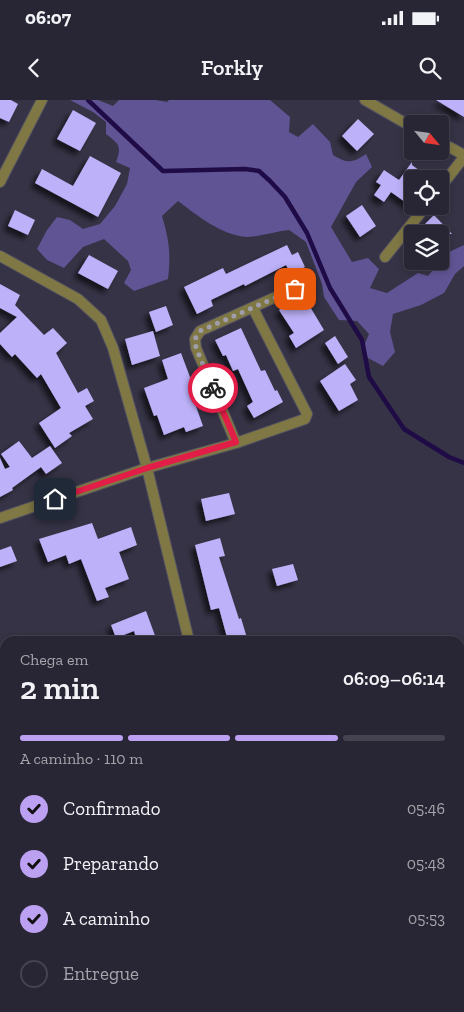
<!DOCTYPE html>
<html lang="pt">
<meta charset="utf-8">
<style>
:root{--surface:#282634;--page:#343240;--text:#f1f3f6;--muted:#a5a5ac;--line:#44434f;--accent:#bca0f2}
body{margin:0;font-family:"Zilla Slab",serif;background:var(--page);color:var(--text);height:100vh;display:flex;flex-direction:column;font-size:19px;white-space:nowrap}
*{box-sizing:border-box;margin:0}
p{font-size:16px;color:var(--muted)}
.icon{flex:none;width:28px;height:28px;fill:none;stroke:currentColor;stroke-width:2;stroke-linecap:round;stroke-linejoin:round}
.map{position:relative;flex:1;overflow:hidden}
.sheet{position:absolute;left:0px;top:536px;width:465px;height:376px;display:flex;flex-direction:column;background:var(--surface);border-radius:15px 15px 0 0;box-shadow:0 2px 8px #0003,0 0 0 1px var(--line)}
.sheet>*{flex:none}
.needle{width:32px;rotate:119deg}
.tools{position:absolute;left:404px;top:15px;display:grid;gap:10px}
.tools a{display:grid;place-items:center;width:45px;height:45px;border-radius:5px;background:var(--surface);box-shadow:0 2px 8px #0003,0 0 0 1px var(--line);font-size:25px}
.pin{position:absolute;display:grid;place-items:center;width:42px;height:42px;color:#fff;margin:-21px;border-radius:10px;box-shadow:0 2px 8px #0006}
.courier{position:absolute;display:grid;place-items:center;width:50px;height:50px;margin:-25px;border:4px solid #e11d48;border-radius:50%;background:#fff;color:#222;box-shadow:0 1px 6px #0007}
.summary em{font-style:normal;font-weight:600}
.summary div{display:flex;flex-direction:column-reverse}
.summary{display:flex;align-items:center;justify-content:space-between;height:85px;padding:0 20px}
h1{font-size:32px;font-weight:600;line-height:38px}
.bar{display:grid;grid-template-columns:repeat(4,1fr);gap:8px 5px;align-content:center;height:60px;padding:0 20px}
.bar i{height:6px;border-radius:4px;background:var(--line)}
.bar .on{background:var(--accent)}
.bar p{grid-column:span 4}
ol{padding:0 20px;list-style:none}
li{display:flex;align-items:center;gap:15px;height:55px}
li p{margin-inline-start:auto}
li .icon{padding:5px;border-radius:50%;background:var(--accent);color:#111;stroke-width:4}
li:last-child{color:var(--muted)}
li i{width:28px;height:28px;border:2px solid var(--line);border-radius:50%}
.status{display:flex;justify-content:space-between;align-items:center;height:35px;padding:0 25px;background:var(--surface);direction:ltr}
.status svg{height:14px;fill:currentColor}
header{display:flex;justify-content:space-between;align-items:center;height:65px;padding:0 20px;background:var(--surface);font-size:22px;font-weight:600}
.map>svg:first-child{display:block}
.forest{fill:#605494}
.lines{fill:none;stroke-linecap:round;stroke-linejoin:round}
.stream{stroke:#1f0b46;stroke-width:4.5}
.building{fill:#bdb2f9;filter:url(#shadow)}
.minor-casing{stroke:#535162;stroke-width:12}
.tertiary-casing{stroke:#535162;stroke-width:12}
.minor{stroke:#7f7844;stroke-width:10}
.tertiary{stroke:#7f7844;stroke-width:10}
.done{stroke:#a09eac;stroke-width:5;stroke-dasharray:0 9}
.route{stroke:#e11d48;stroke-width:6}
</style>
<div class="status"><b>06:07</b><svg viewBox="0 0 49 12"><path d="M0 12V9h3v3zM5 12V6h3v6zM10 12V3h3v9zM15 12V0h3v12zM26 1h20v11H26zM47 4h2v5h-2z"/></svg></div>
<header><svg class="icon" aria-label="back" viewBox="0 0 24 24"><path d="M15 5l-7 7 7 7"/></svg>Forkly<svg class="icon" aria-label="search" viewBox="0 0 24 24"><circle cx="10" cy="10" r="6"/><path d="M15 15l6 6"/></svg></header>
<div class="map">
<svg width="464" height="912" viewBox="0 0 464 912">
<defs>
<filter id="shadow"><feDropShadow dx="-4.5" dy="4.5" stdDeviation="2.5" flood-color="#0009"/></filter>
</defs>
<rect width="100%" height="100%" fill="#353345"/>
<!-- forest -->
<path class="forest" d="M 70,0 L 98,0 L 113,6 L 119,0 L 156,0 L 167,2 L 169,0 L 270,0 L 290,17 L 289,32 L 298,37 L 313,24 L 330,42 L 333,55 C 348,64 352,63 366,54 L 372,67 L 356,82 L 331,127 L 352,162 L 368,158 L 379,169 L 370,188 L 387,193 L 418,173 L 428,176 L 447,153 L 464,145 L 464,166 L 455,174 L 444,193 L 421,205 L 393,214 L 390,232 L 395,252 L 383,266 L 368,258 L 363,248 L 369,234 L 357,221 L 339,220 L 324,197 L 322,184 L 306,142 L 289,130 C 278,131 257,137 247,137 C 221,135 198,116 178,101 L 162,116 C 169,140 171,153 168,179 L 134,191 L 124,183 L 131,170 L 128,161 L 104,139 L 83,147 L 64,168 L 47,160 L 37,149 L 47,130 L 57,117 L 70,120 L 83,129 L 100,124 L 115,106 L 127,84 L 130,68 L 116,62 C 122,46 119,44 106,34 L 106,22 L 93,12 Z"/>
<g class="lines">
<!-- stream -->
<path class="stream" d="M 88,0 L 163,71 L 245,69 L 259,71 L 270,81 L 285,97 L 307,133 L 330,188 L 362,240 L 369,277 L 404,329 L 449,357 L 464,363"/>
</g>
<!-- building -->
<g class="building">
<path d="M 0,0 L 11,0 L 18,4 L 9,22 L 0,18 Z"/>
<path d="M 436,0 L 464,0 L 464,17 Z"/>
<path d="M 73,10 L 96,23 L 80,51 L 57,39 Z"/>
<path d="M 358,19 L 374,34 L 357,51 L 342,36 Z"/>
<path d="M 90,56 L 121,73 L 98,117 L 35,83 L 42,69 L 73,86 Z"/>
<path d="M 412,62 L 412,65 L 431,79 L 412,79 L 412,107 L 391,92 L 384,102 L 374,95 L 381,85 L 376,82 L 384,70 L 399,80 Z"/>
<path d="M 362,105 L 376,126 L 360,137 L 346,116 Z"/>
<path d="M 15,110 L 35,120 L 28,135 L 8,126 Z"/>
<path d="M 434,115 L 452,134 L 415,134 Z"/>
<path d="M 287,145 L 292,155 L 298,152 L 305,167 L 291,174 L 286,165 L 245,186 L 244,184 L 211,200 L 213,206 L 197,214 L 184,187 L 223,168 L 226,174 Z"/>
<path d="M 89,155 L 118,171 L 108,189 L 78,173 Z"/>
<path d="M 0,184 L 20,195 L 15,205 L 44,235 L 53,228 L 67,243 L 56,253 L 78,293 L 87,288 L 94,301 L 85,306 L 93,319 L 69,333 L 72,336 L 55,348 L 39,323 L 61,308 L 41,274 L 37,278 L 15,254 L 12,257 L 0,244 L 0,233 L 17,217 L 0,208 Z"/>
<path d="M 303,195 L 324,230 L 296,248 L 289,236 L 294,233 L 279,210 Z"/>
<path d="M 166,206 L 173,225 L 156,232 L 149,212 Z"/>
<path d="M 241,228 L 261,271 L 265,270 L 275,291 L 277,290 L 283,302 L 254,318 L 247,306 L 253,302 L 238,269 L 233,271 L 226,255 L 223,256 L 215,240 Z"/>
<path d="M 153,231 L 160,256 L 132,265 L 125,239 Z"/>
<path d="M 335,236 L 348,257 L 338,264 L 325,243 Z"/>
<path d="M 181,253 L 190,277 L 199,274 L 206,290 L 192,295 L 203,326 L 186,332 L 184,327 L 164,335 L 157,315 L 154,316 L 144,288 L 168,279 L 162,260 Z"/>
<path d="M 345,264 L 356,280 L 350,284 L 358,300 L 339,311 L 320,281 Z"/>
<path d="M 19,341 L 32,358 L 50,346 L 62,363 L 46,374 L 41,367 L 12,388 L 13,390 L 0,397 L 0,358 L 5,369 L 10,367 L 1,354 Z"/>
<path d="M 229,393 L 235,414 L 206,421 L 201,399 Z"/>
<path d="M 92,423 L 98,439 L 131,427 L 137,445 L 119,452 L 129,479 L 105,488 L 109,497 L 97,501 L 81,459 L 69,464 L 66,455 L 48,462 L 39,439 Z"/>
<path d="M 220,438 L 225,456 L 219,457 L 239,519 L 241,518 L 247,538 L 236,541 L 228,541 L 219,508 L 211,510 L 195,445 Z"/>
<path d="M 11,446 L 17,461 L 0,467 L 0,450 Z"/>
<path d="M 293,464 L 298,480 L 277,486 L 272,469 Z"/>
<path d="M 146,511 L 157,541 L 137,541 L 134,531 L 116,538 L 111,525 Z"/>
</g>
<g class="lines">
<!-- minor casing -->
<g class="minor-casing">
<g id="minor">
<path d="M 0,82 L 42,0"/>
<path d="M 440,88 L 464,57"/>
<path d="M 0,156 L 78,199 L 101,220 L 113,248 L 147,368 L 189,541"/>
<path d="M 385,157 L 426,106"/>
<path d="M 236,343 L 196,248 L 195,239 L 200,231 L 309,182"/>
<path d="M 0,418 L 147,368 L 236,343 L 305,319 L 307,314 L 253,208"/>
<path d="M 0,597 L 5,599"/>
<path d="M 0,805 L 5,803"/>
<path d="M 460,830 L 464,832"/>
</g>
</g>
<!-- tertiary casing -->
<g class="tertiary-casing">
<g id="tertiary">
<path d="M 365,0 L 412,27"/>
<path d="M 440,42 L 464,55"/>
</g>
</g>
<!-- minor -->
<use href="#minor" class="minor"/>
<!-- tertiary -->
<use href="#tertiary" class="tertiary"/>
</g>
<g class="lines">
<!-- done -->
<path class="done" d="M 213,288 L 196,248 L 195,239 L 200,231 L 295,189"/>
<!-- route -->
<path class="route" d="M 55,399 L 147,368 L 236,342 L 213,288"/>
</g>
</svg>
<div class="tools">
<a><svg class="needle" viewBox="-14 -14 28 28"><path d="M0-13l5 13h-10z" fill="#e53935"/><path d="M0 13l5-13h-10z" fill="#a5a5ac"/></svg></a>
<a><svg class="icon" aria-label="locate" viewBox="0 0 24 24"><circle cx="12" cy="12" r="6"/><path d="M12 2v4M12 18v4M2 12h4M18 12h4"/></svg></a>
<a><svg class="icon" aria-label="layers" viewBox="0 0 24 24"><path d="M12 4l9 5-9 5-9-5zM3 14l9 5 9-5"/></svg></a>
</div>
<div class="pin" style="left:295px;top:189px;background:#ea580c"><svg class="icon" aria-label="bag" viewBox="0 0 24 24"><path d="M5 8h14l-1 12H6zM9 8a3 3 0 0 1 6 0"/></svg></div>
<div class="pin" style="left:55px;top:399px;background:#1f2937"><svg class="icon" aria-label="home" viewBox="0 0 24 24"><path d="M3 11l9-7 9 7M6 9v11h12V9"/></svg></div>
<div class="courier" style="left:213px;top:288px"><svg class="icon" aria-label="bike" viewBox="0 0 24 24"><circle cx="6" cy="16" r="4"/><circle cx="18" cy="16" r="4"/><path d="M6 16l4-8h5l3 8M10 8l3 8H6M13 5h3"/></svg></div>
<section class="sheet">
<div class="summary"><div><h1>2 min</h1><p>Chega em</p></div><em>06:09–06:14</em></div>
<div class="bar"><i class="on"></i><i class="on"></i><i class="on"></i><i></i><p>A caminho · 110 m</p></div>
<ol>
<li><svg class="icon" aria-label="check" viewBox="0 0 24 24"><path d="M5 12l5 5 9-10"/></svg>Confirmado<p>05:46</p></li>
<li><svg class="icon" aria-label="check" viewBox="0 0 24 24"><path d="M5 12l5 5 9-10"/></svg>Preparando<p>05:48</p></li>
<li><svg class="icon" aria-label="check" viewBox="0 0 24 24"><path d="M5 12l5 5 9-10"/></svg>A caminho<p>05:53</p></li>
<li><i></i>Entregue</li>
</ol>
</section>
</div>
